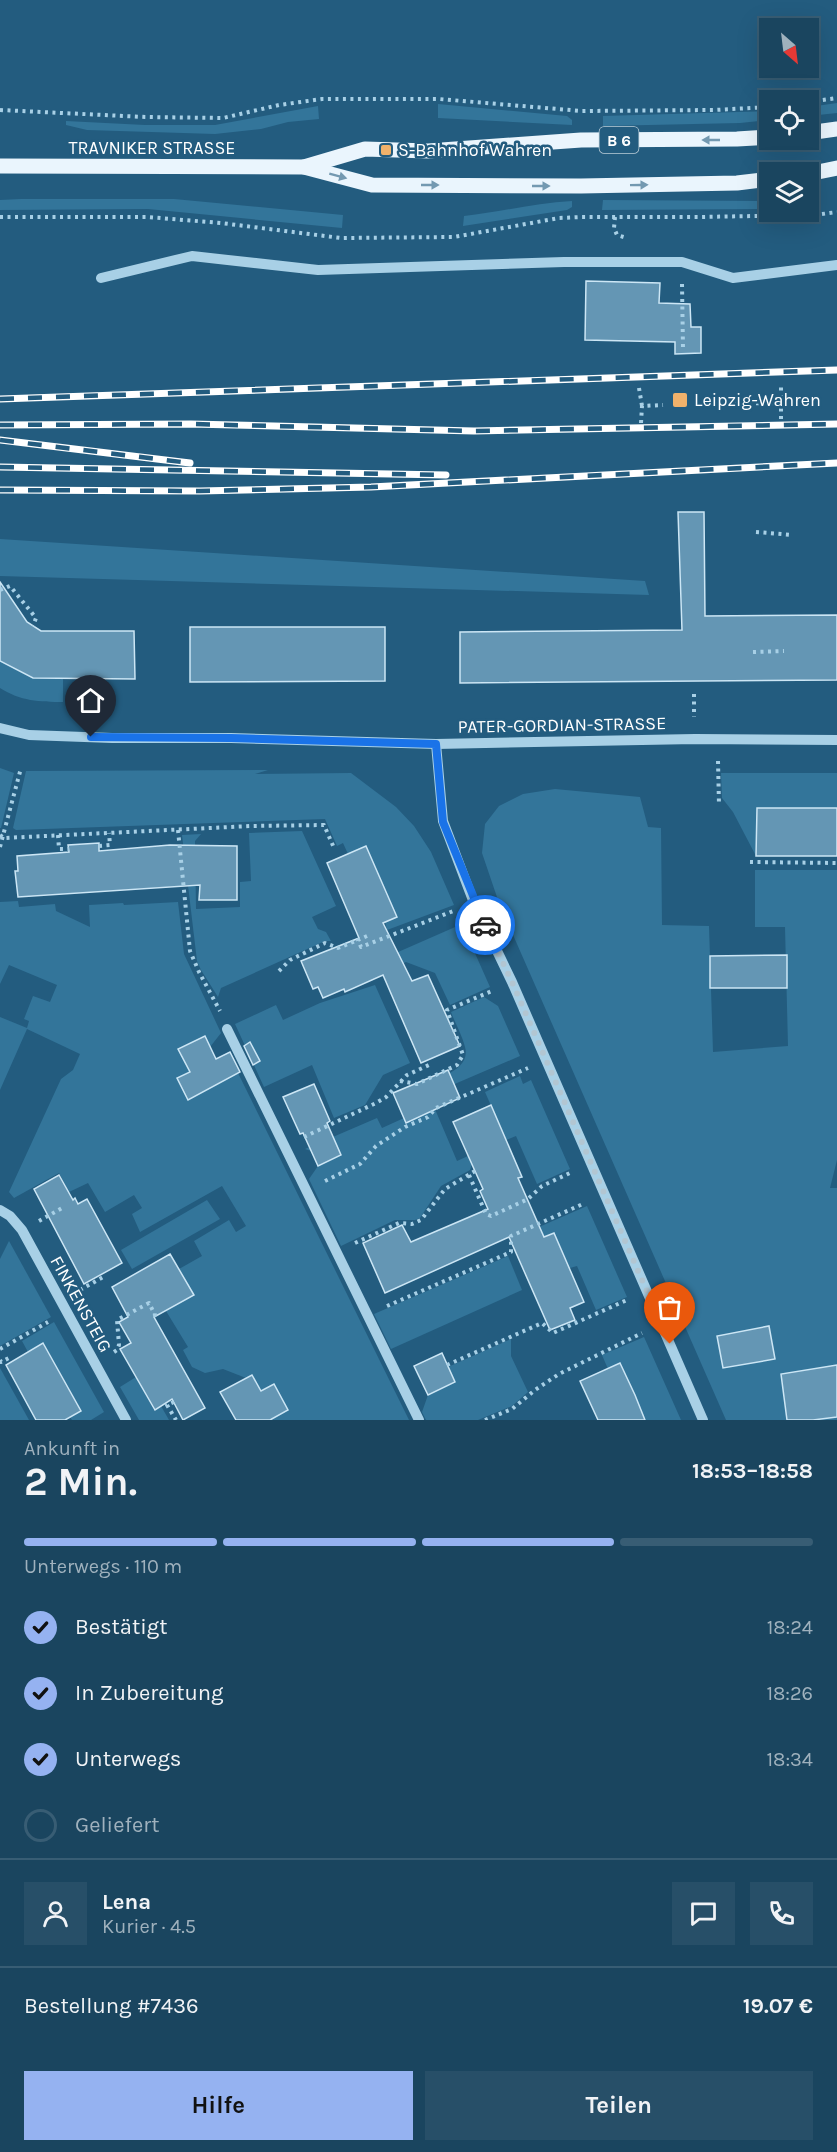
<!DOCTYPE html>
<html lang="de">
<meta charset="utf-8">
<style>
:root{--surface:#1a455f;--page:#274f68;--text:#f1f3f6;--muted:#9fb1bd;--line:#385d74;--accent:#95b2f1}
body{margin:0;font-family:Karla,sans-serif;background:var(--page);color:var(--text);height:100vh;display:flex;flex-direction:column;font-size:22px;white-space:nowrap}
*{box-sizing:border-box;margin:0}
p{font-size:20px;color:var(--muted)}
.icon{flex:none;width:33px;height:33px;fill:none;stroke:currentColor;stroke-width:2;stroke-linecap:round;stroke-linejoin:round}
.map{position:relative;height:1420px;overflow:hidden}
.sheet{display:flex;flex-direction:column;background:var(--surface);flex:1}
.sheet>*{flex:none}
.needle{width:39px;rotate:152deg}
.buttons{position:absolute;left:759px;top:18px;display:grid;gap:12px}
.buttons a{display:grid;place-items:center;width:60px;height:60px;border-radius:0px;background:var(--surface);box-shadow:0 6px 24px #0002,0 0 0 2px var(--line);font-size:30px}
.pin{position:absolute;display:grid;place-items:center;width:51px;height:51px;color:#fff;margin:-62px -26px;border-radius:50% 50% 50% 0;rotate:-45deg;box-shadow:0 0 6px #0007}
.pin .icon{rotate:45deg}
.courier{position:absolute;display:grid;place-items:center;width:60px;height:60px;margin:-30px;border:4px solid #1a73e8;border-radius:50%;background:#fff;color:#222;box-shadow:0 2px 8px #0007}
.overview em{font-style:normal;font-weight:700}
.overview div{display:flex;flex-direction:column-reverse}
.overview{display:flex;align-items:center;justify-content:space-between;height:102px;padding:0 24px}
h1{font-size:39px;font-weight:700;line-height:45px}
.bar{display:grid;grid-template-columns:repeat(4,1fr);gap:9px 6px;align-content:center;height:72px;padding:0 24px}
.bar i{height:8px;border-radius:4px;background:var(--line)}
.bar .active{background:var(--accent)}
.bar p{grid-column:span 4}
.line{display:flex;align-items:center;gap:15px;padding:0 24px;border-top:2px solid var(--line)}
.line div{flex:1}
.round{display:grid;place-items:center;flex:none;width:63px;height:63px;border-radius:0px;background:var(--page)}
ol{padding:0 24px;list-style:none}
li{display:flex;align-items:center;gap:18px;height:66px}
li p{margin-inline-start:auto}
li .icon{padding:6px;border-radius:50%;background:var(--accent);color:#111;stroke-width:4}
li:last-child{color:var(--muted)}
li i{width:33px;height:33px;border:3px solid var(--line);border-radius:50%}
.action{display:flex;gap:12px;margin-top:auto;padding:12px 24px}
.action a{flex:1;height:69px;border-radius:0px;background:var(--accent);color:#111;font-size:24px;font-weight:700;line-height:69px;text-align:center}
.action a+a{background:var(--page);color:var(--text)}
.map>svg:first-child{display:block}
.green{fill:#33759a}
.building{fill:#6496b4;stroke:#cce6f5;stroke-width:1.5}
.lines{fill:none;stroke-linecap:round;stroke-linejoin:round}
.path{stroke:#a8d0e6;stroke-width:4;stroke-dasharray:3 4.5;stroke-linecap:butt}
.minor{stroke:#a8d0e6;stroke-width:10}
.major{stroke:#eaf5fd;stroke-width:15}
.rail-casing{stroke:#fff;stroke-width:7}
.rail{stroke:#235c7f;stroke-width:4.5;stroke-dasharray:14;stroke-linecap:butt}
.oneway{fill:#7399b1}
.done{stroke:#b2c6d2;stroke-width:6;stroke-dasharray:0 10.8}
.route{stroke:#1a73e8;stroke-width:8}
.poi-dot{fill:#f1b26b;stroke:#235c7f;stroke-width:2}
.labels{text-anchor:middle;dominant-baseline:central;stroke-width:5;stroke-linejoin:round;paint-order:stroke}
.shield{fill:#235c7f;stroke:#bdced9;stroke-width:1.5}
.shield-label{font-size:16px;font-weight:bold;fill:#fff}
.street-label{font-size:18px;fill:#fff;stroke:#235c7f}
.poi-label{font-size:18px;fill:#fff;stroke:#235c7f;text-anchor:start}
</style>
<div class="map">
<svg width="837" height="1420" viewBox="0 0 837 1420">
<rect width="100%" height="100%" fill="#235c7f"/>
<!-- green -->
<g class="green">
<path d="M 837,103 L 837,113 L 809,116 L 809,107 Z"/>
<path d="M 438,104 L 567,116 L 572,120 L 572,125 L 438,118 Z"/>
<path d="M 318,106 L 319,119 L 288,122 L 261,129 L 215,134 L 87,130 L 66,125 L 66,121 L 145,125 L 215,125 Z"/>
<path d="M 769,111 L 769,120 L 740,123 L 603,126 L 603,116 Z"/>
<path d="M 21,199 L 174,199 L 343,215 L 342,228 L 148,209 L 0,210 L 0,200 Z"/>
<path d="M 603,200 L 769,201 L 769,209 L 602,210 Z"/>
<path d="M 572,201 L 572,207 L 567,210 L 463,226 L 464,216 C 500,212 536,203 572,201 Z"/>
<path d="M 0,539 L 645,581 L 649,595 L 0,576 Z"/>
<path d="M 0,661 L 33,678 L 63,679 L 63,702 C 40,702 20,701 0,688 Z"/>
<path d="M 0,768 L 14,773 L 1,828 L 0,828 Z"/>
<path d="M 268,770 L 255,774 L 351,773 L 396,807 L 414,826 L 431,852 L 454,905 L 387,930 L 366,846 L 348,854 L 343,843 L 337,846 L 325,819 L 16,830 L 13,828 L 26,771 Z"/>
<path d="M 721,773 L 837,773 L 837,808 L 757,808 L 756,856 L 733,812 L 722,798 Z"/>
<path d="M 555,789 L 640,797 L 648,827 L 661,828 L 662,925 L 709,926 L 713,1052 L 788,1046 L 785,927 L 755,927 L 755,870 L 837,870 L 837,1160 L 830,1188 L 837,1188 L 837,1420 L 726,1420 L 499,903 L 482,853 L 485,824 L 499,806 L 523,794 Z"/>
<path d="M 302,831 L 336,906 L 312,917 L 318,929 L 326,932 L 331,941 L 325,941 L 221,988 L 218,997 L 201,970 L 197,961 L 182,835 L 201,834 L 195,841 L 196,909 L 240,907 L 240,882 L 251,881 L 249,833 Z"/>
<path d="M 18,901 L 19,907 L 55,904 L 56,911 L 90,927 L 89,905 L 123,903 L 124,905 L 178,902 L 184,954 L 221,1033 L 210,1047 L 204,1036 L 179,1049 L 190,1072 L 177,1078 L 188,1100 L 238,1073 L 409,1420 L 270,1420 L 288,1410 L 274,1384 L 261,1391 L 252,1375 L 246,1378 L 223,1369 L 205,1373 L 192,1367 L 183,1350 L 188,1347 L 166,1311 L 193,1295 L 179,1269 L 202,1256 L 194,1241 L 229,1220 L 236,1232 L 246,1226 L 222,1186 L 140,1232 L 132,1214 L 142,1208 L 134,1195 L 105,1212 L 88,1183 L 69,1192 L 59,1173 L 14,1198 L 9,1192 L 61,1079 L 73,1070 L 80,1054 L 27,1029 L 0,1090 L 0,1017 L 27,1028 L 29,1021 L 24,1019 L 33,996 L 50,1002 L 57,985 L 9,965 L 0,984 L 0,902 Z"/>
<path d="M 462,924 L 490,987 L 450,1005 L 435,973 L 406,962 L 384,972 L 389,956 Z"/>
<path d="M 375,985 L 410,1063 L 383,1075 L 365,1105 L 334,1118 L 312,1065 L 264,1087 L 235,1024 L 276,1005 L 283,1020 L 320,1003 Z"/>
<path d="M 484,997 L 498,1006 L 520,1056 L 429,1095 L 457,1161 L 468,1156 L 472,1164 L 470,1170 L 441,1186 L 420,1218 L 415,1220 L 395,1220 L 341,1246 L 309,1179 L 318,1166 L 341,1155 L 334,1141 L 311,1151 L 305,1149 L 377,1118 L 382,1128 L 404,1118 L 406,1123 L 414,1087 C 431,1080 472,1072 465,1047 C 462,1035 455,1023 451,1012 Z"/>
<path d="M 520,1076 L 523,1084 L 531,1080 L 570,1169 L 537,1184 L 516,1136 L 506,1140 L 485,1092 Z"/>
<path d="M 207,1200 L 220,1219 L 132,1269 L 121,1250 Z"/>
<path d="M 587,1206 L 627,1297 L 596,1310 L 577,1266 L 570,1268 L 554,1233 L 543,1237 L 539,1227 Z"/>
<path d="M 9,1241 L 51,1317 L 0,1346 L 0,1259 Z"/>
<path d="M 508,1256 L 522,1290 L 391,1349 L 374,1314 Z"/>
<path d="M 54,1322 L 104,1412 L 91,1420 L 72,1420 L 70,1417 L 81,1410 L 44,1344 L 28,1352 L 22,1341 Z"/>
<path d="M 644,1337 L 681,1420 L 645,1420 L 620,1363 L 608,1369 L 602,1355 Z"/>
<path d="M 511,1339 L 511,1356 L 528,1392 L 512,1406 L 478,1420 L 426,1420 L 422,1412 L 428,1395 L 455,1382 L 448,1367 Z"/>
<path d="M 0,1368 L 29,1420 L 0,1420 Z"/>
<path d="M 136,1377 L 154,1410 L 161,1406 L 169,1420 L 139,1420 L 120,1387 Z"/>
</g>
<!-- building -->
<g class="building">
<path d="M 586,281 L 660,283 L 659,303 L 690,304 L 691,327 L 701,327 L 701,353 L 675,354 L 675,342 L 585,340 Z"/>
<path d="M 678,512 L 704,512 L 705,616 L 837,615 L 837,680 L 460,683 L 460,632 L 682,630 Z"/>
<path d="M 0,582 L 27,622 L 41,631 L 134,631 L 135,679 L 33,678 L 0,661 Z"/>
<path d="M 190,627 L 385,627 L 385,681 L 190,682 Z"/>
<path d="M 757,808 L 837,808 L 837,856 L 756,856 Z"/>
<path d="M 99,843 L 99,851 L 170,845 L 237,846 L 237,900 L 199,900 L 200,885 L 18,897 L 15,871 L 18,871 L 17,856 L 69,852 L 68,845 Z"/>
<path d="M 366,846 L 397,917 L 383,923 L 412,981 L 428,975 L 460,1046 L 421,1063 L 383,975 L 345,992 L 344,989 L 323,998 L 318,987 L 313,989 L 301,961 L 359,938 L 327,863 Z"/>
<path d="M 787,955 L 787,988 L 710,988 L 710,956 Z"/>
<path d="M 205,1036 L 216,1059 L 230,1052 L 240,1072 L 188,1100 L 177,1078 L 190,1072 L 178,1049 Z"/>
<path d="M 250,1042 L 260,1061 L 253,1065 L 244,1046 Z"/>
<path d="M 448,1070 L 460,1098 L 406,1123 L 393,1093 Z"/>
<path d="M 314,1084 L 330,1121 L 327,1123 L 341,1155 L 318,1166 L 303,1133 L 300,1134 L 283,1097 Z"/>
<path d="M 491,1105 L 522,1177 L 518,1178 L 544,1237 L 554,1233 L 584,1302 L 570,1308 L 575,1320 L 550,1330 L 509,1237 L 385,1293 L 363,1243 L 402,1225 L 411,1242 L 488,1209 L 480,1191 L 483,1189 L 453,1122 Z"/>
<path d="M 59,1175 L 73,1200 L 75,1198 L 78,1204 L 87,1199 L 122,1263 L 84,1284 L 34,1189 Z"/>
<path d="M 170,1254 L 194,1295 L 154,1317 L 205,1408 L 183,1420 L 172,1399 L 155,1410 L 120,1349 L 131,1343 L 119,1322 L 128,1317 L 112,1287 Z"/>
<path d="M 769,1326 L 775,1359 L 723,1368 L 717,1336 Z"/>
<path d="M 43,1343 L 81,1411 L 65,1420 L 36,1420 L 6,1365 Z"/>
<path d="M 442,1353 L 455,1382 L 428,1395 L 414,1366 Z"/>
<path d="M 620,1363 L 635,1395 L 645,1420 L 598,1420 L 580,1381 Z"/>
<path d="M 837,1365 L 837,1417 L 813,1420 L 787,1420 L 781,1374 Z"/>
<path d="M 252,1375 L 261,1391 L 274,1384 L 288,1410 L 270,1420 L 236,1420 L 220,1392 Z"/>
</g>
<g class="lines">
<!-- path -->
<g class="path">
<path d="M 808,102 L 837,98"/>
<path d="M 0,110 L 145,117 L 223,118 L 279,105 L 322,99 L 439,99 L 582,111 L 714,110 L 770,107"/>
<path d="M 0,217 L 147,217 L 221,223 L 341,238 L 454,237 L 559,218 L 581,217 L 698,217 L 815,215 L 837,212"/>
<path d="M 615,217 L 614,228 L 617,235 L 627,238"/>
<path d="M 682,284 L 683,349"/>
<path d="M 639,388 L 642,406"/>
<path d="M 711,404 L 781,403 L 781,383"/>
<path d="M 781,419 L 781,403"/>
<path d="M 641,423 L 642,406 L 663,405"/>
<path d="M 756,532 L 793,535"/>
<path d="M 0,590 L 10,586 L 36,618 L 33,626"/>
<path d="M 753,652 L 784,651"/>
<path d="M 694,694 L 694,717"/>
<path d="M 718,761 L 719,805"/>
<path d="M 178,830 L 190,951 L 199,972 L 220,1011"/>
<path d="M 0,835 L 4,838 L 251,826 L 324,825 L 334,848"/>
<path d="M 58,835 L 59,849 L 69,849"/>
<path d="M 99,846 L 110,845 L 109,833"/>
<path d="M 0,847 L 21,768"/>
<path d="M 750,862 L 837,863"/>
<path d="M 367,936 L 358,940 L 361,947 L 456,910"/>
<path d="M 279,971 L 290,960 L 325,943 L 338,948 L 358,940"/>
<path d="M 400,1081 L 417,1084 L 457,1065 L 463,1055 L 447,1010 L 492,991"/>
<path d="M 304,1137 L 376,1103 L 386,1097 L 407,1075 L 429,1065"/>
<path d="M 469,1175 L 486,1214 L 491,1216 L 528,1199 L 542,1186 L 572,1172"/>
<path d="M 325,1181 L 360,1164 L 376,1146 L 405,1127 L 428,1117 L 436,1108 L 528,1068"/>
<path d="M 39,1221 L 62,1208"/>
<path d="M 355,1243 L 399,1223 L 412,1224 L 421,1220 L 445,1189 L 475,1171"/>
<path d="M 80,1290 L 105,1276"/>
<path d="M 387,1306 L 511,1252 L 511,1236 L 585,1203"/>
<path d="M 0,1349 L 48,1322"/>
<path d="M 114,1352 L 117,1350 L 119,1345 L 117,1320 L 149,1303 L 155,1315 L 152,1316"/>
<path d="M 0,1360 L 1,1362 L 11,1357"/>
<path d="M 447,1365 L 542,1323 L 553,1333 L 627,1300"/>
<path d="M 174,1402 L 167,1405 L 176,1420"/>
<path d="M 485,1420 L 512,1409 L 535,1390 L 559,1374 L 642,1333"/>
</g>
<!-- minor -->
<g class="minor">
<path d="M 101,278 L 192,256 L 318,270 L 564,262 L 682,262 L 733,278 L 837,265"/>
<path d="M 0,728 L 29,735 L 112,738 L 231,738 L 436,744 L 695,739 L 837,740"/>
<path d="M 436,744 L 443,821 L 474,903 L 512,982 L 703,1420"/>
<path d="M 227,1029 L 419,1420"/>
<path d="M 0,1210 L 10,1216 L 22,1230 L 126,1420"/>
</g>
<!-- major -->
<g class="major">
<path d="M 808,133 L 837,129"/>
<path d="M 0,166 L 304,167 L 372,185 L 581,186 L 737,183 L 770,179"/>
<path d="M 304,167 L 365,149 L 428,151 L 581,140 L 737,139 L 770,137"/>
<path d="M 808,174 L 837,168"/>
</g>
<!-- rail casing -->
<g class="rail-casing">
<g id="rail">
<path d="M 0,399 L 837,370"/>
<path d="M 0,425 L 191,424 L 474,431 L 837,424"/>
<path d="M 0,440 L 190,463"/>
<path d="M 0,467 L 446,475"/>
<path d="M 0,490 L 200,491 L 371,487 L 837,463"/>
</g>
</g>
<!-- rail -->
<use href="#rail" class="rail"/>
</g>
<!-- one-way arrows -->
<defs><path id="oneway-solid" d="M-6-.8H1V-3.2L6.5 0L1 3.2V.8H-6Z" transform="scale(1.5)"/></defs>
<g class="oneway">
<use href="#oneway-solid" transform="translate(711 140) rotate(180)"/>
<use href="#oneway-solid" transform="translate(338 176) rotate(15)"/>
<use href="#oneway-solid" transform="translate(430 185)"/>
<use href="#oneway-solid" transform="translate(639 185) rotate(-1)"/>
<use href="#oneway-solid" transform="translate(541 186)"/>
</g>
<g class="lines">
<!-- done -->
<path class="done" d="M 485,925 L 512,982 L 670,1344"/>
<!-- route -->
<path class="route" d="M 91,737 L 231,738 L 436,744 L 443,822 L 485,925"/>
</g>
<!-- markers -->
<g class="poi-dot">
<rect x="380" y="144" width="12" height="12" rx="3"/>
<rect x="672" y="392" width="16" height="16" rx="3"/>
</g>
<g class="labels">
<!-- shield labels -->
<rect class="shield" x="599.5" y="127" width="39" height="26" rx="4.5"/>
<g class="shield-label">
<text x="619" y="140">B 6</text>
</g>
<!-- street labels -->
<g class="street-label">
<text x="152" y="148">TRAVNIKER STRASSE</text>
<text transform="translate(562 725) rotate(-1)">PATER-GORDIAN-STRASSE</text>
<text transform="translate(81 1304) rotate(61)">FINKENSTEIG</text>
</g>
<!-- poi labels -->
<g class="poi-label">
<text x="398" y="150">S-Bahnhof Wahren</text>
<text x="694" y="400">Leipzig-Wahren</text>
</g>
</g>
</svg>
<div class="buttons">
<a><svg class="needle" viewBox="-14 -14 28 28"><path d="M0-13l5 13h-10z" fill="#e53935"/><path d="M0 13l5-13h-10z" fill="#9fb1bd"/></svg></a>
<a><svg class="icon" aria-label="locate" viewBox="0 0 24 24"><circle cx="12" cy="12" r="6"/><path d="M12 2v4M12 18v4M2 12h4M18 12h4"/></svg></a>
<a><svg class="icon" aria-label="layers" viewBox="0 0 24 24"><path d="M12 4l9 5-9 5-9-5zM3 14l9 5 9-5"/></svg></a>
</div>
<div class="pin" style="left:670px;top:1344px;background:#ea580c"><svg class="icon" aria-label="bag" viewBox="0 0 24 24"><path d="M5 8h14l-1 12H6zM9 8a3 3 0 0 1 6 0"/></svg></div>
<div class="pin" style="left:91px;top:737px;background:#1f2937"><svg class="icon" aria-label="home" viewBox="0 0 24 24"><path d="M3 11l9-7 9 7M6 9v11h12V9"/></svg></div>
<div class="courier" style="left:485px;top:925px"><svg class="icon" aria-label="car" viewBox="0 0 24 24"><path d="M5 17H2v-5l4-1 3-4h7l3 4 3 1v5h-3M9 17h6M6 11h13"/><circle cx="7" cy="17" r="2"/><circle cx="17" cy="17" r="2"/></svg></div>
</div>
<section class="sheet">
<div class="overview"><div><h1>2 Min.</h1><p>Ankunft in</p></div><em>18:53–18:58</em></div>
<div class="bar"><i class="active"></i><i class="active"></i><i class="active"></i><i></i><p>Unterwegs · 110 m</p></div>
<ol>
<li><svg class="icon" aria-label="check" viewBox="0 0 24 24"><path d="M5 12l5 5 9-10"/></svg>Bestätigt<p>18:24</p></li>
<li><svg class="icon" aria-label="check" viewBox="0 0 24 24"><path d="M5 12l5 5 9-10"/></svg>In Zubereitung<p>18:26</p></li>
<li><svg class="icon" aria-label="check" viewBox="0 0 24 24"><path d="M5 12l5 5 9-10"/></svg>Unterwegs<p>18:34</p></li>
<li><i></i>Geliefert</li>
</ol>
<div class="line" style="height:108px"><a class="round"><svg class="icon" aria-label="person" viewBox="0 0 24 24"><circle cx="12" cy="8" r="4"/><path d="M4 21q1-7 8-7t8 7"/></svg></a><div><b>Lena</b><p>Kurier · 4.5</p></div><a class="round"><svg class="icon" aria-label="chat" viewBox="0 0 24 24"><path d="M4 5h16v11H9l-5 4z"/></svg></a><a class="round"><svg class="icon" aria-label="phone" viewBox="0 0 24 24"><path d="M5 4h4l2 5-3 2q2 4 5 5l2-3 5 2v4C11 20 4 13 5 4z"/></svg></a></div>
<div class="line" style="height:78px"><div>Bestellung #7436</div><b>19.07 €</b></div>
<div class="action"><a>Hilfe</a><a>Teilen</a></div>
</section>
